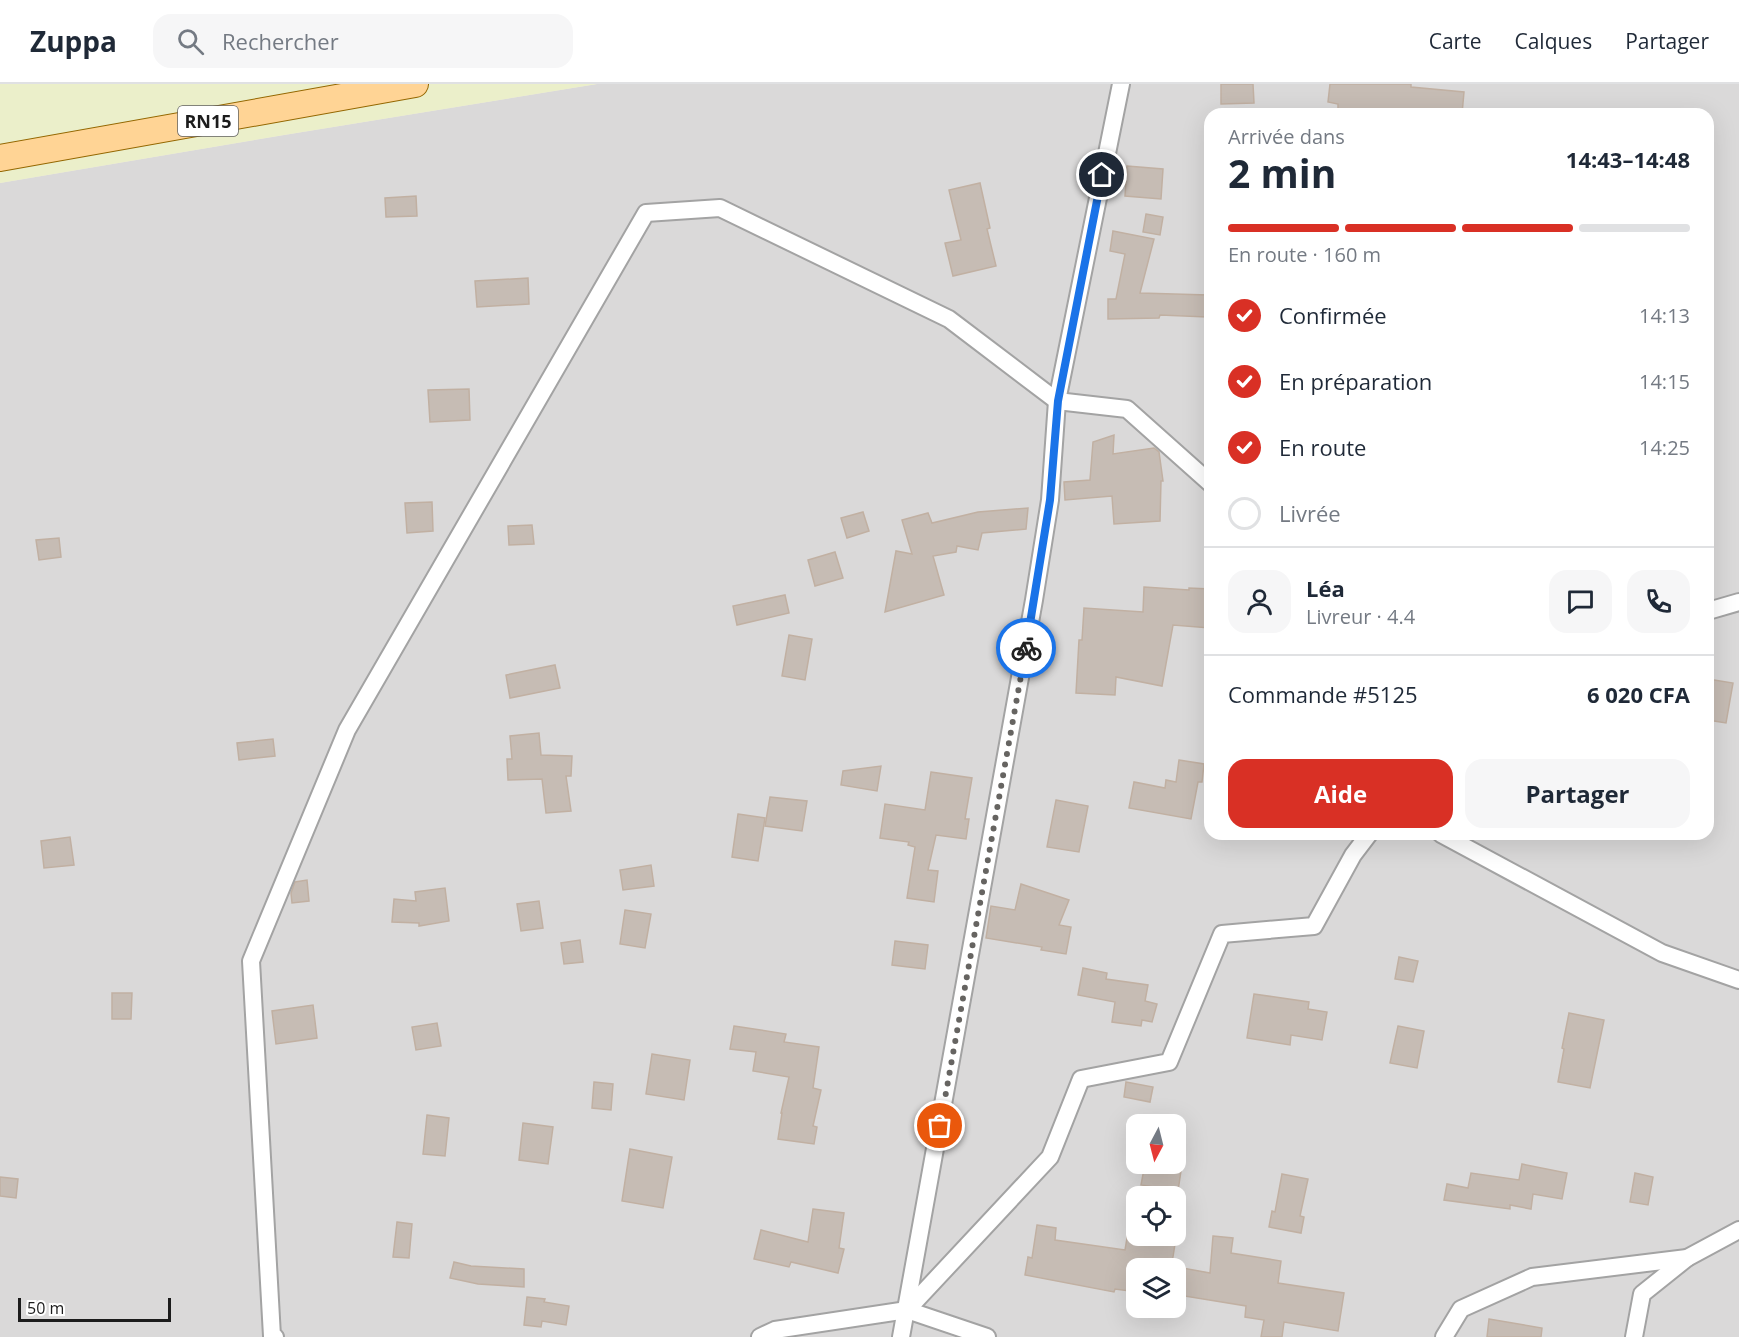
<!DOCTYPE html>
<html lang="fr">
<meta charset="utf-8">
<style>
:root{--surface:#fff;--page:#f6f6f7;--text:#1f2937;--muted:#747a83;--line:#e0e1e3;--accent:#d93025}
body{margin:0;font-family:"Open Sans",sans-serif;background:var(--page);color:var(--text);height:100vh;display:flex;flex-direction:column;font-size:22px;white-space:nowrap}
*{box-sizing:border-box;margin:0}
p{font-size:20px;color:var(--muted)}
.icon{flex:none;width:33px;height:33px;fill:none;stroke:currentColor;stroke-width:2;stroke-linecap:round;stroke-linejoin:round}
.map{position:relative;flex:1;overflow:hidden}
.panel{position:absolute;left:1204px;top:24px;width:510px;height:732px;display:flex;flex-direction:column;background:var(--surface);border-radius:18px;box-shadow:0 6px 24px #0002}
.panel>*{flex:none}
.needle{width:39px;rotate:187deg}
.tools{position:absolute;left:1126px;top:1030px;display:grid;gap:12px}
.tools a{display:grid;place-items:center;width:60px;height:60px;border-radius:12px;background:var(--surface);box-shadow:0 6px 24px #0002;font-size:30px}
.scale{position:absolute;left:18px;bottom:15px;width:153px;box-sizing:border-box;padding-left:6px;border:3px solid #1c1c1c;border-top:0;font-size:16px;line-height:21px;white-space:nowrap;color:#1c1c1c;-webkit-text-stroke:4px #fff;paint-order:stroke}
.pin{position:absolute;display:grid;place-items:center;width:51px;height:51px;color:#fff;margin:-26px;border:3px solid #fff;border-radius:50%;box-shadow:0 2px 6px #0007}
.courier{position:absolute;display:grid;place-items:center;width:60px;height:60px;margin:-30px;border:4px solid #1a73e8;border-radius:50%;background:#fff;color:#222;box-shadow:0 2px 8px #0007}
.summary em{font-style:normal;font-weight:700}
.summary div{display:flex;flex-direction:column-reverse}
.summary{display:flex;align-items:center;justify-content:space-between;height:102px;padding:0 24px}
h1{font-size:39px;font-weight:700;line-height:45px}
.bar{display:grid;grid-template-columns:repeat(4,1fr);gap:9px 6px;align-content:center;height:72px;padding:0 24px}
.bar i{height:8px;border-radius:4px;background:var(--line)}
.bar .selected{background:var(--accent)}
.bar p{grid-column:span 4}
.line{display:flex;align-items:center;gap:15px;padding:0 24px;border-top:2px solid var(--line)}
.line div{flex:1}
.round{display:grid;place-items:center;flex:none;width:63px;height:63px;border-radius:18px;background:var(--page)}
ol{padding:0 24px;list-style:none}
li{display:flex;align-items:center;gap:18px;height:66px}
li p{margin-inline-start:auto}
li .icon{padding:6px;border-radius:50%;background:var(--accent);color:#fff;stroke-width:4}
li:last-child{color:var(--muted)}
li i{width:33px;height:33px;border:3px solid var(--line);border-radius:50%}
.action{display:flex;gap:12px;margin-top:auto;padding:12px 24px}
.action a{flex:1;height:69px;border-radius:18px;background:var(--accent);color:#fff;font-size:24px;font-weight:700;line-height:69px;text-align:center}
.action a+a{background:var(--page);color:var(--text)}
header{display:flex;align-items:center;gap:36px;box-sizing:border-box;height:84px;padding:0 30px;background:var(--surface);border-bottom:2px solid var(--line)}
header strong{font-size:28px}
nav{display:flex;gap:33px;margin-inline-start:auto;font-size:21px}
.search{width:420px;height:54px;background:var(--page);display:flex;align-items:center;gap:15px;box-sizing:border-box;padding:0 21px;border-radius:18px;color:var(--muted);font-size:22px}
.map>svg:first-child{display:block}
.residential{fill:#dad9d9;fill-rule:evenodd}
.farmland{fill:#ebefca}
.building{fill:#c6bcb4;stroke:#c1b0a2;stroke-width:1.5}
.lines{fill:none;stroke-linecap:round;stroke-linejoin:round}
.minor-casing{stroke:#a3a3a3;stroke-width:20}
.primary-casing{stroke:#946700;stroke-width:28}
.minor{stroke:#fff;stroke-width:16}
.primary{stroke:#ffd495;stroke-width:26}
.done{stroke:#666461;stroke-width:6;stroke-dasharray:0 10.8}
.route{stroke:#1a73e8;stroke-width:8}
.labels{text-anchor:middle;dominant-baseline:central;stroke-width:4.5;stroke-linejoin:round;paint-order:stroke}
.shield{fill:#fff;stroke:#606060;stroke-width:1.5}
.shield-label{font-size:18px;font-weight:bold;fill:#1c1c1c}
</style>
<header>
<strong>Zuppa</strong>
<div class="search"><svg class="icon" aria-label="search" viewBox="0 0 24 24"><circle cx="10" cy="10" r="6"/><path d="M15 15l6 6"/></svg>Rechercher</div>
<nav><a>Carte</a><a>Calques</a><a>Partager</a></nav>
</header>
<div class="map">
<svg width="1739" height="1253" viewBox="0 0 1739 1253">
<rect width="100%" height="100%" fill="#eeeae0"/>
<!-- residential -->
<path class="residential" d="M 597,0 L 1739,0 L 1739,1253 L 0,1253 L 0,99 L 284,51 ZM 1210,30 L 1708,30 L 1708,750 L 1210,750 ZM 1137,1041 L 1176,1041 L 1176,1080 L 1137,1080 ZM 1137,1113 L 1176,1113 L 1176,1152 L 1137,1152 ZM 1137,1185 L 1176,1185 L 1176,1224 L 1137,1224 Z"/>
<!-- farmland -->
<path class="farmland" d="M 0,0 L 597,0 L 284,51 L 0,99 Z"/>
<!-- building -->
<g class="building">
<path d="M 1221,0 L 1253,0 L 1254,19 L 1221,20 Z"/>
<path d="M 1330,0 L 1411,0 L 1411,3 L 1464,8 L 1462,30 L 1429,30 L 1408,28 L 1408,30 L 1338,30 L 1338,20 L 1328,18 Z"/>
<path d="M 1127,82 L 1163,85 L 1161,115 L 1125,112 Z"/>
<path d="M 980,99 L 990,144 L 987,145 L 996,182 L 953,192 L 945,159 L 961,156 L 949,106 Z"/>
<path d="M 416,112 L 417,132 L 386,133 L 385,114 Z"/>
<path d="M 1146,130 L 1163,133 L 1160,151 L 1143,148 Z"/>
<path d="M 1113,147 L 1154,155 L 1140,209 L 1208,211 L 1207,233 L 1160,231 L 1159,234 L 1108,235 L 1108,215 L 1116,215 L 1125,170 L 1110,167 Z"/>
<path d="M 528,194 L 529,220 L 477,223 L 475,197 Z"/>
<path d="M 469,305 L 470,336 L 430,338 L 428,306 Z"/>
<path d="M 1114,351 L 1113,370 L 1154,364 L 1159,368 L 1163,397 L 1161,397 L 1160,437 L 1114,440 L 1112,412 L 1065,416 L 1064,398 L 1090,396 L 1093,358 Z"/>
<path d="M 432,418 L 433,447 L 407,449 L 405,419 Z"/>
<path d="M 1028,424 L 1026,445 L 982,449 L 978,466 L 957,462 L 956,468 L 933,472 L 944,511 L 885,528 L 896,467 L 912,470 L 902,436 L 928,429 L 932,439 L 978,428 Z"/>
<path d="M 863,428 L 869,447 L 847,454 L 841,434 Z"/>
<path d="M 532,441 L 534,460 L 509,461 L 508,442 Z"/>
<path d="M 59,454 L 61,473 L 39,476 L 36,456 Z"/>
<path d="M 835,468 L 843,494 L 815,502 L 808,476 Z"/>
<path d="M 1144,503 L 1189,506 L 1189,504 L 1210,505 L 1210,544 L 1173,541 L 1162,602 L 1116,593 L 1115,611 L 1076,609 L 1079,556 L 1082,556 L 1084,524 L 1143,528 Z"/>
<path d="M 785,511 L 789,529 L 737,541 L 733,522 Z"/>
<path d="M 789,551 L 812,555 L 805,596 L 782,592 Z"/>
<path d="M 555,581 L 560,604 L 510,614 L 506,591 Z"/>
<path d="M 1708,595 L 1733,599 L 1726,639 L 1708,636 Z"/>
<path d="M 539,649 L 541,671 L 572,672 L 571,692 L 566,692 L 571,727 L 546,729 L 542,695 L 508,696 L 507,675 L 512,675 L 510,652 Z"/>
<path d="M 273,655 L 275,672 L 239,676 L 237,659 Z"/>
<path d="M 1179,676 L 1204,680 L 1202,698 L 1198,698 L 1191,735 L 1129,724 L 1134,698 L 1165,704 L 1166,696 L 1176,698 Z"/>
<path d="M 881,682 L 877,707 L 841,701 L 843,687 Z"/>
<path d="M 931,688 L 972,694 L 965,735 L 969,735 L 966,755 L 936,751 L 928,786 L 938,787 L 934,818 L 907,814 L 915,763 L 908,761 L 909,758 L 880,754 L 885,720 L 925,726 Z"/>
<path d="M 770,713 L 807,717 L 802,747 L 765,742 Z"/>
<path d="M 1056,716 L 1088,722 L 1079,768 L 1047,763 Z"/>
<path d="M 738,730 L 765,734 L 758,777 L 732,773 Z"/>
<path d="M 70,753 L 74,781 L 44,784 L 41,757 Z"/>
<path d="M 651,781 L 654,802 L 623,806 L 620,786 Z"/>
<path d="M 307,796 L 309,817 L 292,819 L 291,809 L 295,798 Z"/>
<path d="M 1021,800 L 1069,816 L 1059,841 L 1071,843 L 1066,870 L 1041,866 L 1042,863 L 986,854 L 991,822 L 1015,826 Z"/>
<path d="M 445,804 L 449,837 L 419,842 L 419,839 L 392,838 L 394,815 L 416,817 L 415,808 Z"/>
<path d="M 539,817 L 543,844 L 521,847 L 517,820 Z"/>
<path d="M 625,826 L 651,830 L 645,864 L 620,860 Z"/>
<path d="M 580,856 L 583,878 L 564,880 L 561,859 Z"/>
<path d="M 895,857 L 928,861 L 925,885 L 892,881 Z"/>
<path d="M 1399,873 L 1418,877 L 1413,898 L 1395,895 Z"/>
<path d="M 1083,884 L 1107,889 L 1106,895 L 1148,901 L 1145,917 L 1157,920 L 1152,938 L 1142,936 L 1141,942 L 1112,938 L 1115,918 L 1078,911 Z"/>
<path d="M 112,909 L 132,909 L 131,935 L 112,935 Z"/>
<path d="M 1254,910 L 1309,918 L 1308,925 L 1327,928 L 1322,956 L 1291,951 L 1290,961 L 1247,954 Z"/>
<path d="M 313,921 L 317,954 L 276,960 L 272,927 Z"/>
<path d="M 1569,929 L 1604,936 L 1590,1004 L 1558,998 L 1564,965 L 1562,964 Z"/>
<path d="M 437,939 L 441,962 L 416,966 L 412,943 Z"/>
<path d="M 734,942 L 786,950 L 784,958 L 819,963 L 813,1004 L 821,1006 L 813,1042 L 817,1043 L 814,1060 L 778,1055 L 782,1029 L 781,1029 L 789,993 L 753,987 L 756,968 L 730,965 Z"/>
<path d="M 1398,942 L 1424,947 L 1417,984 L 1390,979 Z"/>
<path d="M 652,970 L 690,976 L 684,1016 L 646,1010 Z"/>
<path d="M 594,998 L 613,1000 L 611,1026 L 592,1024 Z"/>
<path d="M 1126,998 L 1153,1003 L 1150,1018 L 1124,1013 Z"/>
<path d="M 427,1031 L 449,1034 L 445,1072 L 423,1070 Z"/>
<path d="M 523,1039 L 553,1043 L 548,1080 L 519,1076 Z"/>
<path d="M 630,1065 L 672,1073 L 663,1124 L 622,1117 Z"/>
<path d="M 1145,1080 L 1182,1080 L 1178,1107 L 1141,1101 Z"/>
<path d="M 1522,1080 L 1567,1089 L 1562,1115 L 1533,1110 L 1531,1125 L 1510,1121 L 1510,1125 L 1444,1116 L 1447,1100 L 1468,1104 L 1471,1089 L 1519,1096 Z"/>
<path d="M 1635,1089 L 1653,1093 L 1648,1121 L 1630,1118 Z"/>
<path d="M 1282,1090 L 1308,1095 L 1300,1132 L 1304,1133 L 1301,1149 L 1269,1143 L 1272,1127 L 1275,1128 Z"/>
<path d="M 0,1093 L 18,1095 L 16,1114 L 0,1112 Z"/>
<path d="M 813,1125 L 844,1129 L 839,1164 L 844,1165 L 838,1189 L 791,1178 L 789,1183 L 754,1175 L 761,1146 L 808,1158 Z"/>
<path d="M 397,1138 L 412,1140 L 409,1174 L 393,1173 Z"/>
<path d="M 1037,1141 L 1056,1144 L 1055,1156 L 1125,1166 L 1128,1148 L 1137,1150 L 1137,1152 L 1162,1152 L 1176,1154 L 1171,1185 L 1156,1185 L 1137,1182 L 1137,1208 L 1115,1205 L 1114,1208 L 1025,1191 L 1028,1173 L 1032,1174 Z"/>
<path d="M 1213,1152 L 1233,1154 L 1231,1169 L 1281,1177 L 1278,1199 L 1344,1209 L 1338,1247 L 1284,1238 L 1282,1253 L 1261,1253 L 1264,1236 L 1245,1233 L 1246,1222 L 1178,1211 L 1183,1184 L 1210,1189 Z"/>
<path d="M 454,1178 L 471,1182 L 524,1185 L 524,1203 L 478,1200 L 450,1194 Z"/>
<path d="M 527,1213 L 545,1215 L 544,1218 L 569,1222 L 566,1241 L 542,1237 L 541,1243 L 524,1241 Z"/>
<path d="M 1489,1235 L 1542,1244 L 1541,1253 L 1487,1253 Z"/>
</g>
<g class="lines">
<!-- minor casing -->
<g class="minor-casing">
<g id="minor">
<path d="M 1708,527 L 1739,518"/>
<path d="M 1441,750 L 1662,869 L 1739,896"/>
<path d="M 907,1226 L 987,1253"/>
<path d="M 275,1253 L 272,1252 L 251,877 L 347,646 L 646,129 L 720,124 L 949,235 L 1057,317 L 1127,325 L 1210,399"/>
<path d="M 760,1253 L 775,1246 L 907,1226 L 1050,1073 L 1081,995 L 1169,978 L 1222,850 L 1314,842 L 1353,771 L 1369,750"/>
<path d="M 901,1253 L 1034,516 L 1050,416 L 1057,317 L 1121,0"/>
<path d="M 1444,1253 L 1461,1225 L 1532,1193 L 1687,1174 L 1739,1146"/>
<path d="M 1634,1253 L 1642,1210 L 1687,1174"/>
</g>
</g>
<!-- primary casing -->
<g class="primary-casing">
<path id="primary" d="M 0,74 L 415,0"/>
</g>
<!-- minor -->
<use href="#minor" class="minor"/>
<!-- primary -->
<use href="#primary" class="primary"/>
</g>
<g class="lines">
<!-- done -->
<path class="done" d="M 940,1042 L 1026,564"/>
<!-- route -->
<path class="route" d="M 1026,564 L 1050,416 L 1058,317 L 1102,91"/>
</g>
<g class="labels">
<!-- shield labels -->
<rect class="shield" x="178" y="22" width="60" height="30" rx="4.5"/>
<g class="shield-label">
<text x="208" y="37">RN15</text>
</g>
</g>
</svg>
<div class="tools">
<a><svg class="needle" viewBox="-14 -14 28 28"><path d="M0-13l5 13h-10z" fill="#e53935"/><path d="M0 13l5-13h-10z" fill="#747a83"/></svg></a>
<a><svg class="icon" aria-label="locate" viewBox="0 0 24 24"><circle cx="12" cy="12" r="6"/><path d="M12 2v4M12 18v4M2 12h4M18 12h4"/></svg></a>
<a><svg class="icon" aria-label="layers" viewBox="0 0 24 24"><path d="M12 4l9 5-9 5-9-5zM3 14l9 5 9-5"/></svg></a>
</div>
<div class="scale">50 m</div>
<div class="pin" style="left:940px;top:1042px;background:#ea580c"><svg class="icon" aria-label="bag" viewBox="0 0 24 24"><path d="M5 8h14l-1 12H6zM9 8a3 3 0 0 1 6 0"/></svg></div>
<div class="pin" style="left:1102px;top:91px;background:#1f2937"><svg class="icon" aria-label="home" viewBox="0 0 24 24"><path d="M3 11l9-7 9 7M6 9v11h12V9"/></svg></div>
<div class="courier" style="left:1026px;top:564px"><svg class="icon" aria-label="bike" viewBox="0 0 24 24"><circle cx="6" cy="16" r="4"/><circle cx="18" cy="16" r="4"/><path d="M6 16l4-8h5l3 8M10 8l3 8H6M13 5h3"/></svg></div>
<section class="panel">
<div class="summary"><div><h1>2 min</h1><p>Arrivée dans</p></div><em>14:43–14:48</em></div>
<div class="bar"><i class="selected"></i><i class="selected"></i><i class="selected"></i><i></i><p>En route · 160 m</p></div>
<ol>
<li><svg class="icon" aria-label="check" viewBox="0 0 24 24"><path d="M5 12l5 5 9-10"/></svg>Confirmée<p>14:13</p></li>
<li><svg class="icon" aria-label="check" viewBox="0 0 24 24"><path d="M5 12l5 5 9-10"/></svg>En préparation<p>14:15</p></li>
<li><svg class="icon" aria-label="check" viewBox="0 0 24 24"><path d="M5 12l5 5 9-10"/></svg>En route<p>14:25</p></li>
<li><i></i>Livrée</li>
</ol>
<div class="line" style="height:108px"><a class="round"><svg class="icon" aria-label="person" viewBox="0 0 24 24"><circle cx="12" cy="8" r="4"/><path d="M4 21q1-7 8-7t8 7"/></svg></a><div><b>Léa</b><p>Livreur · 4.4</p></div><a class="round"><svg class="icon" aria-label="chat" viewBox="0 0 24 24"><path d="M4 5h16v11H9l-5 4z"/></svg></a><a class="round"><svg class="icon" aria-label="phone" viewBox="0 0 24 24"><path d="M5 4h4l2 5-3 2q2 4 5 5l2-3 5 2v4C11 20 4 13 5 4z"/></svg></a></div>
<div class="line" style="height:78px"><div>Commande #5125</div><b>6 020 CFA</b></div>
<div class="action"><a>Aide</a><a>Partager</a></div>
</section>
</div>
